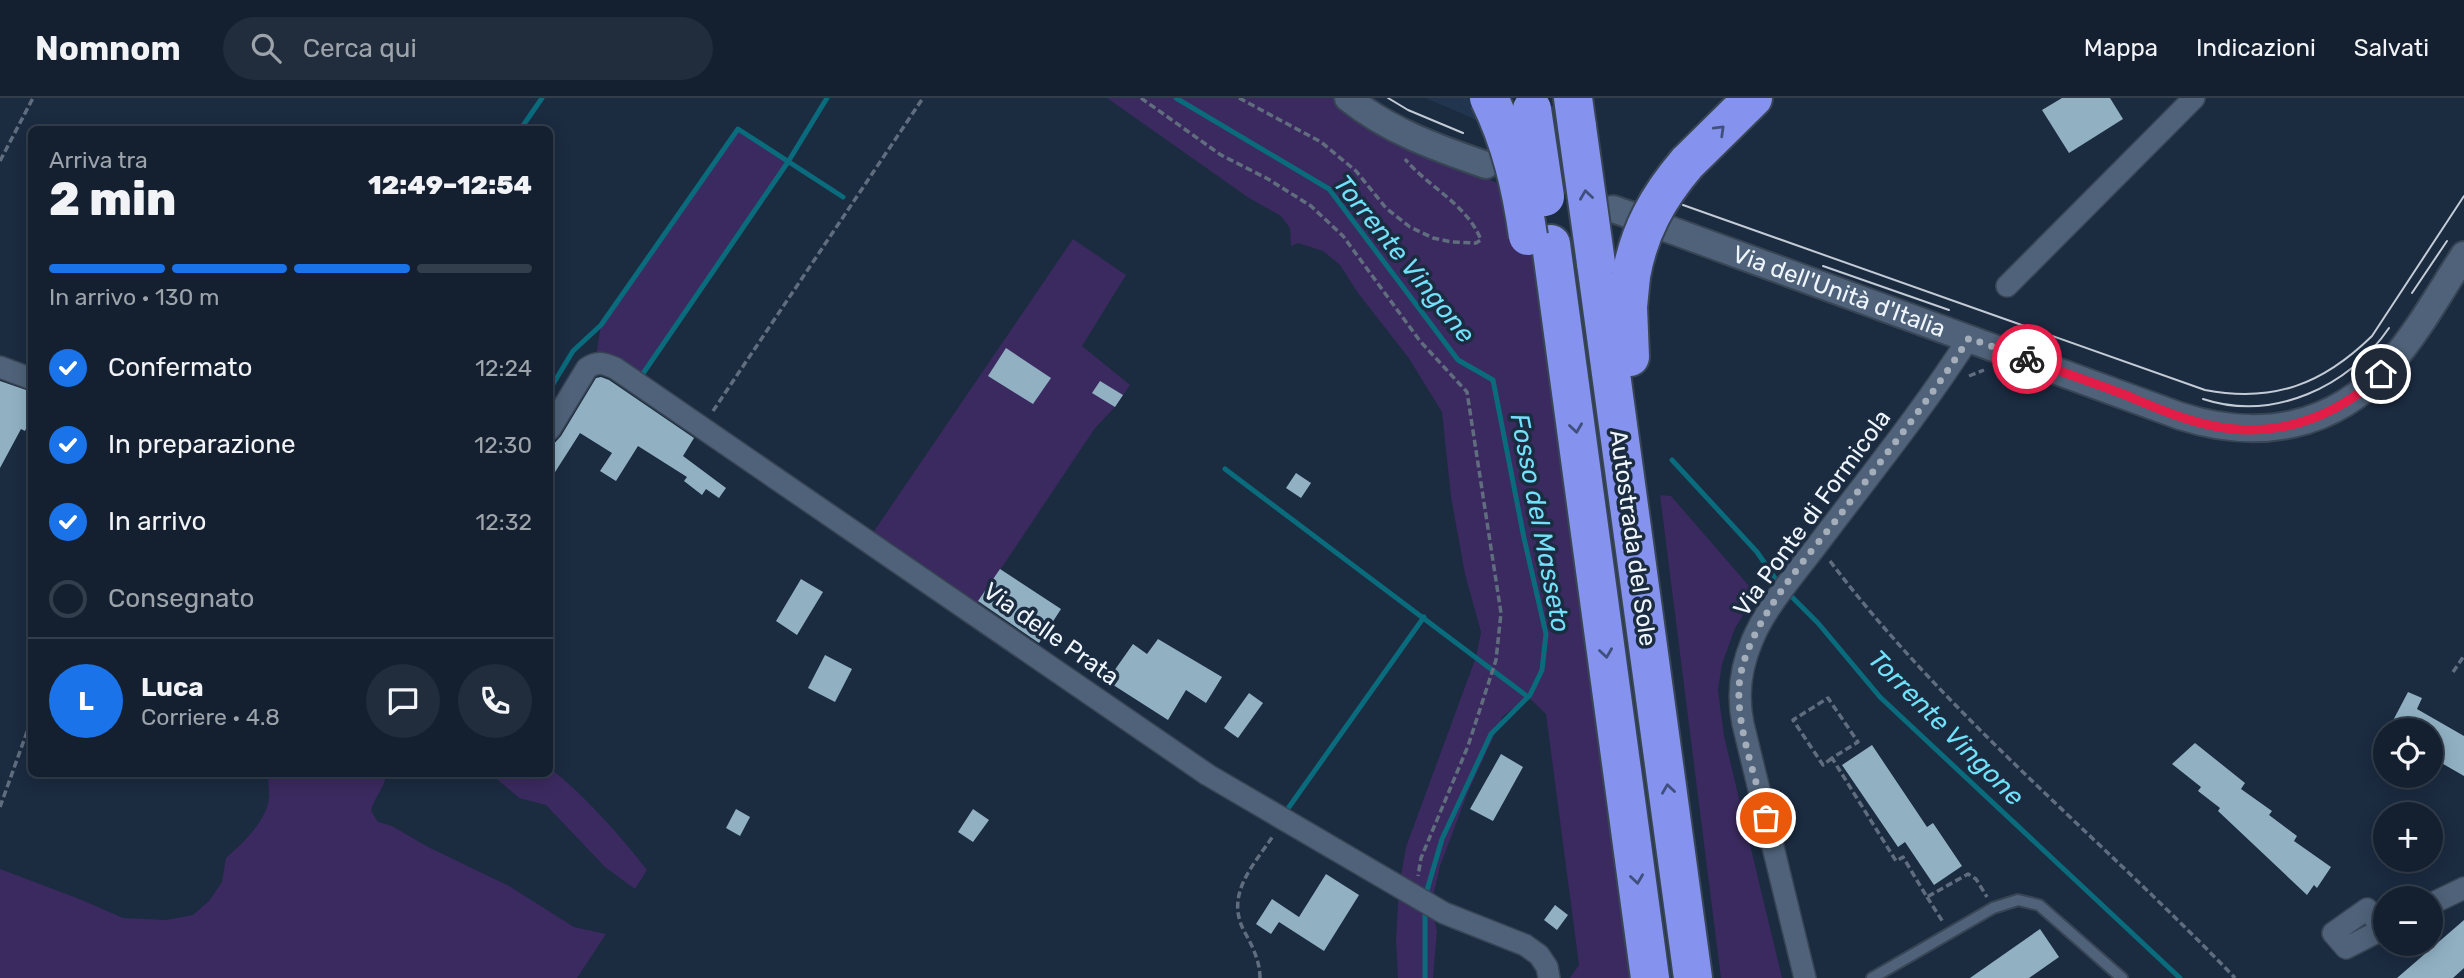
<!DOCTYPE html>
<html lang="it">
<meta charset="utf-8">
<style>
:root{--surface:#142030;--page:#212d3c;--text:#f1f3f6;--muted:#9da3ab;--line:#333e4c;--accent:#1a73e8}
body{margin:0;font-family:Rubik,sans-serif;background:var(--page);color:var(--text);height:100vh;display:flex;flex-direction:column;font-size:26px;white-space:nowrap}
*{box-sizing:border-box;margin:0}
p{font-size:23px;color:var(--muted)}
.icon{flex:none;width:38px;height:38px;fill:none;stroke:currentColor;stroke-width:2;stroke-linecap:round;stroke-linejoin:round}
.map{position:relative;flex:1;overflow:hidden}
.drawer{position:absolute;left:28px;top:28px;width:525px;height:651px;display:flex;flex-direction:column;background:var(--surface);border-radius:10px;box-shadow:0 4px 18px #0003,0 0 0 2px var(--line)}
.drawer>*{flex:none}
.tools{position:absolute;left:2373px;top:620px;display:grid;gap:14px}
.tools a{display:grid;place-items:center;width:70px;height:70px;border-radius:50%;background:var(--surface);box-shadow:0 4px 18px #0003,0 0 0 2px var(--line);font-size:35px}
.pin{position:absolute;display:grid;place-items:center;width:60px;height:60px;color:#fff;margin:-30px;border:4px solid #fff;border-radius:50%;box-shadow:0 2px 7px #0007}
.courier{position:absolute;display:grid;place-items:center;width:70px;height:70px;margin:-35px;border:5px solid #e11d48;border-radius:50%;background:#fff;color:#222;box-shadow:0 2px 9px #0007}
.summary em{font-style:normal;font-weight:800}
.summary div{display:flex;flex-direction:column-reverse}
.summary{display:flex;align-items:center;justify-content:space-between;height:119px;padding:0 21px}
h1{font-size:46px;font-weight:800;line-height:52px}
.bar{display:grid;grid-template-columns:repeat(4,1fr);gap:10px 7px;align-content:center;height:84px;padding:0 21px}
.bar i{height:9px;border-radius:5px;background:var(--line)}
.bar .selected{background:var(--accent)}
.bar p{grid-column:span 4}
.line{display:flex;align-items:center;gap:18px;padding:0 21px;border-top:2px solid var(--line)}
.line div{flex:1}
.round{display:grid;place-items:center;flex:none;width:74px;height:74px;border-radius:37px;background:var(--page)}
ol{padding:0 21px;list-style:none}
li{display:flex;align-items:center;gap:21px;height:77px}
li p{margin-inline-start:auto}
li .icon{padding:7px;border-radius:50%;background:var(--accent);color:#fff;stroke-width:4}
li:last-child{color:var(--muted)}
li i{width:38px;height:38px;border:4px solid var(--line);border-radius:50%}
header{display:flex;align-items:center;gap:42px;box-sizing:border-box;height:98px;padding:0 35px;background:var(--surface);border-bottom:2px solid var(--line)}
header strong{font-size:33px}
nav{display:flex;gap:38px;margin-inline-start:auto;font-size:24px}
.search{width:490px;height:63px;background:var(--page);display:flex;align-items:center;gap:18px;box-sizing:border-box;padding:0 24px;border-radius:38px;color:var(--muted);font-size:26px}
.map>svg:first-child{display:block}
.built{fill:#21354f}
.green{fill:#3b2a5f}
.lines{fill:none;stroke-linecap:round;stroke-linejoin:round}
.stream{stroke:#0a6b7c;stroke-width:5}
.building{fill:#91b1c3}
.service-casing{stroke:#384555;stroke-width:14}
.minor-casing{stroke:#384555;stroke-width:24}
.tertiary-casing{stroke:#384555;stroke-width:30}
.motorway-casing{stroke:#384555;stroke-width:42}
.path{stroke:#606d7e;stroke-width:3.5;stroke-dasharray:7 3.5;stroke-linecap:butt}
.service{stroke:#4f6279;stroke-width:10}
.minor{stroke:#4f6279;stroke-width:21}
.tertiary{stroke:#4f6279;stroke-width:26}
.motorway{stroke:#8593ee;stroke-width:38}
.tram{stroke:#c3cbd6;stroke-width:2}
.motorway-bridge-casing{stroke:#384555;stroke-width:42;stroke-linecap:butt}
.motorway-bridge{stroke:#8593ee;stroke-width:38}
.oneway{stroke:#404f7d}
.done{stroke:#a4aebb;stroke-width:7;stroke-dasharray:0 12.6}
.route{stroke:#e11d48;stroke-width:9}
.labels{text-anchor:middle;dominant-baseline:central;stroke-width:7;stroke-linejoin:round;paint-order:stroke}
.street-label{font-size:24px;fill:#eef5fd;stroke:#1b2b40}
.water-label{font-size:26px;font-style:italic;fill:#71e0f8;stroke:#1b2b40}
</style>
<header>
<strong>Nomnom</strong>
<div class="search"><svg class="icon" aria-label="search" viewBox="0 0 24 24"><circle cx="10" cy="10" r="6"/><path d="M15 15l6 6"/></svg>Cerca qui</div>
<nav><a>Mappa</a><a>Indicazioni</a><a>Salvati</a></nav>
</header>
<div class="map">
<svg width="2464" height="880" viewBox="0 0 2464 880">
<rect width="100%" height="100%" fill="#1b2b40"/>
<!-- built -->
<path class="built" d="M 1425,0 L 1474,0 L 1483,25 L 1449,10 Z"/>
<!-- green -->
<g class="green">
<path d="M 1107,0 L 1348,0 L 1486,67 L 1490,82 L 1521,95 L 1538,195 L 1567,262 L 1650,880 L 1570,880 L 1579,867 L 1546,616 L 1528,599 L 1503,618 L 1468,694 L 1440,768 L 1431,807 L 1437,833 L 1433,880 L 1398,880 L 1396,843 L 1399,789 L 1406,749 L 1476,559 L 1481,534 L 1465,476 L 1451,399 L 1442,314 L 1408,259 L 1358,195 L 1340,167 L 1323,153 L 1298,145 L 1291,148 L 1290,130 L 1281,118 L 1249,100 Z"/>
<path d="M 738,31 L 788,64 L 642,277 L 595,265 L 601,227 Z"/>
<path d="M 1073,141 L 1126,177 L 1082,248 L 1130,287 L 1115,309 L 1095,330 L 972,514 L 868,442 Z"/>
<path d="M 1660,397 L 1671,398 L 1756,496 L 1735,530 L 1722,566 L 1718,592 L 1724,638 L 1782,880 L 1721,880 Z"/>
<path d="M 550,670 C 586,699 619,736 647,772 L 635,791 L 605,769 L 546,707 L 519,700 L 491,676 L 550,676 Z"/>
<path d="M 268,676 L 386,676 C 385,691 374,699 371,713 L 378,724 L 392,728 L 428,749 L 509,788 L 574,829 L 606,836 L 577,880 L 0,880 L 0,771 L 82,802 L 123,820 L 166,822 L 193,817 L 209,803 L 222,784 L 226,760 C 242,746 260,729 267,709 C 271,699 268,686 268,676 Z"/>
</g>
<g class="lines">
<!-- stream -->
<g class="stream">
<path d="M 1176,0 L 1329,91 L 1458,262 L 1493,282 L 1524,440 L 1546,536 L 1542,572 L 1530,597 L 1491,636 L 1442,741 L 1425,799"/>
<path d="M 520,32 L 542,0"/>
<path d="M 642,277 L 788,64 L 827,0"/>
<path d="M 550,291 L 573,253 L 601,227 L 738,31 L 843,99"/>
<path d="M 1672,362 L 1757,454 L 1779,486"/>
<path d="M 1225,371 L 1528,599"/>
<path d="M 1788,495 L 1818,525 L 1880,599 L 2180,880"/>
<path d="M 1289,709 L 1424,519"/>
<path d="M 1425,809 L 1425,880"/>
</g>
</g>
<!-- building -->
<g class="building">
<path d="M 2062,0 L 2110,0 L 2123,21 L 2069,55 L 2042,12 Z"/>
<path d="M 1006,250 L 1051,280 L 1033,306 L 988,278 Z"/>
<path d="M 601,279 L 609,282 L 694,340 L 683,358 L 726,390 L 719,400 L 706,391 L 702,397 L 684,383 L 687,379 L 638,348 L 616,383 L 600,373 L 612,355 L 580,335 L 550,382 L 550,350 L 561,338 L 596,280 Z"/>
<path d="M 0,283 L 32,294 L 32,316 L 25,333 L 21,331 L 0,370 Z"/>
<path d="M 1100,283 L 1123,297 L 1115,309 L 1092,295 Z"/>
<path d="M 1296,375 L 1311,385 L 1301,400 L 1286,390 Z"/>
<path d="M 1000,471 L 1061,511 L 1039,545 L 978,503 Z"/>
<path d="M 801,481 L 823,494 L 797,537 L 776,523 Z"/>
<path d="M 1158,541 L 1222,579 L 1206,605 L 1186,592 L 1168,622 L 1107,583 L 1133,546 L 1147,556 Z"/>
<path d="M 825,557 L 852,571 L 835,604 L 808,590 Z"/>
<path d="M 2408,594 L 2422,600 L 2417,611 L 2464,638 L 2464,678 L 2431,659 L 2431,632 L 2388,632 Z"/>
<path d="M 1249,595 L 1263,605 L 1238,640 L 1224,630 Z"/>
<path d="M 2195,645 L 2245,685 L 2241,691 L 2272,713 L 2269,717 L 2297,738 L 2294,743 L 2331,769 L 2317,790 L 2314,787 L 2307,797 L 2218,713 L 2220,710 L 2198,693 L 2201,689 L 2172,666 Z"/>
<path d="M 1872,647 L 1927,729 L 1933,725 L 1962,768 L 1934,787 L 1905,744 L 1898,749 L 1842,667 Z"/>
<path d="M 1501,656 L 1523,669 L 1493,723 L 1470,711 Z"/>
<path d="M 736,711 L 750,719 L 740,738 L 726,730 Z"/>
<path d="M 973,711 L 989,722 L 973,744 L 958,734 Z"/>
<path d="M 1326,776 L 1359,797 L 1324,853 L 1279,824 L 1271,836 L 1256,826 L 1272,801 L 1299,819 Z"/>
<path d="M 1555,807 L 1568,817 L 1557,832 L 1544,822 Z"/>
<path d="M 2464,822 L 2464,870 L 2453,880 L 2397,880 Z"/>
<path d="M 2040,831 L 2059,859 L 2029,880 L 1970,880 Z"/>
</g>
<g class="lines">
<!-- service casing -->
<g class="service-casing">
<path id="service" d="M 1872,880 L 1993,810 L 2018,802 L 2039,807 L 2122,880"/>
</g>
<!-- minor casing -->
<g class="minor-casing">
<g id="minor">
<path d="M 2007,188 L 2194,0"/>
<path d="M 0,269 L 32,281"/>
<path d="M 550,331 L 587,270 C 598,263 603,265 615,270 L 1208,677 L 1444,815 L 1525,847 L 1539,857 L 1547,869 L 1549,880"/>
<path d="M 2431,806 L 2464,790"/>
<path d="M 2383,831 L 2367,811 L 2333,835 L 2346,850 L 2383,831 L 2385,830"/>
<path d="M 1805,880 L 1743,626 C 1737,597 1740,571 1752,543 C 1766,508 1798,473 1821,442 C 1871,376 1924,310 1969,240"/>
</g>
</g>
<!-- tertiary casing -->
<g class="tertiary-casing">
<g id="tertiary">
<path d="M 1348,0 C 1389,33 1437,50 1486,67"/>
<path d="M 1613,111 L 1636,119"/>
<path id="s1" d="M 1668,131 L 2180,318 C 2258,343 2334,331 2389,267 C 2418,234 2440,194 2464,157"/>
</g>
</g>
<!-- motorway casing -->
<g class="motorway-casing">
<g id="motorway">
<path d="M 1573,0 L 1577,29"/>
<path d="M 1687,65 L 1753,0"/>
<path d="M 1551,146 L 1650,880"/>
<path d="M 1596,165 L 1693,880"/>
<path d="M 1630,259 L 1628,209 L 1631,178"/>
</g>
</g>
<!-- path -->
<g class="path">
<path d="M 1141,0 L 1221,57 L 1268,81 L 1311,108 L 1343,138 L 1420,243 L 1467,294 L 1501,515 L 1496,562 L 1468,648 L 1421,760 L 1418,778"/>
<path d="M 1239,0 L 1321,44 L 1356,73 L 1386,110 L 1410,129 L 1433,140 L 1452,144 L 1476,145 L 1481,142 C 1467,106 1428,89 1405,61"/>
<path d="M 0,63 L 33,0"/>
<path d="M 1969,278 L 1984,272"/>
<path d="M 713,313 L 923,0"/>
<path d="M 1830,463 C 1947,618 2101,740 2235,880"/>
<path d="M 2453,574 L 2464,558"/>
<path d="M 1832,660 L 1823,667 L 1793,622 L 1828,600 L 1858,644 L 1832,660 L 1896,763 L 1903,759 L 1927,799 L 1968,776 L 1976,781 L 1987,799"/>
<path d="M 0,709 L 32,620"/>
<path d="M 1927,799 L 1943,824"/>
<path d="M 1260,880 C 1260,863 1252,847 1244,833 C 1225,796 1253,768 1273,738"/>
</g>
<!-- service -->
<use href="#service" class="service"/>
<!-- minor -->
<use href="#minor" class="minor"/>
<!-- tertiary -->
<use href="#tertiary" class="tertiary"/>
<!-- motorway -->
<use href="#motorway" class="motorway"/>
<!-- tram -->
<g class="tram">
<path d="M 1388,0 L 1408,12 L 1463,35"/>
<path d="M 1683,107 L 2205,292 C 2274,305 2323,286 2372,238 L 2464,98"/>
<path d="M 1823,168 L 1949,212"/>
<path d="M 2412,195 L 2447,143"/>
<path d="M 2203,301 C 2273,324 2349,289 2389,230"/>
</g>
<!-- motorway-bridge casing -->
<g class="motorway-bridge-casing">
<g id="motorway-bridge">
<path d="M 1489,0 C 1511,45 1521,89 1528,138"/>
<path d="M 1532,11 L 1545,99"/>
<path d="M 1577,29 L 1596,165"/>
<path d="M 1631,178 C 1639,133 1658,99 1687,65"/>
</g>
</g>
<!-- motorway-bridge -->
<use href="#motorway-bridge" class="motorway-bridge"/>
</g>
<!-- one-way arrows -->
<defs><path id="oneway-chevron" d="M-2-3.5L2.5 0L-2 3.5" fill="none" stroke-width="1.6" stroke-linecap="round" stroke-linejoin="round" transform="scale(1.75)"/></defs>
<g class="oneway">
<use href="#oneway-chevron" transform="translate(1720 32) rotate(-44)"/>
<use href="#oneway-chevron" transform="translate(1586 97) rotate(-98)"/>
<use href="#oneway-chevron" transform="translate(1576 330) rotate(82)"/>
<use href="#oneway-chevron" transform="translate(1606 555) rotate(82)"/>
<use href="#oneway-chevron" transform="translate(1668 691) rotate(-98)"/>
<use href="#oneway-chevron" transform="translate(1637 781) rotate(82)"/>
</g>
<g class="lines">
<!-- done -->
<path class="done" d="M 1766,720 C 1756,680 1737,631 1739,590 C 1742,530 1808,459 1843,413 C 1886,356 1931,300 1969,240 L 2027,261"/>
<!-- route -->
<path class="route" d="M 2027,261 C 2059,273 2091,284 2123,296 C 2152,308 2182,322 2214,328 C 2275,341 2337,320 2381,276"/>
</g>
<g class="labels">
<!-- street labels -->
<g class="street-label">
<text stroke="none"><textPath href="#s1" startOffset="182">Via dell'Unità d'Italia</textPath></text>
<text transform="translate(1812 415) rotate(-54)">Via Ponte di Formicola</text>
<text transform="translate(1633 440) rotate(82)">Autostrada del Sole</text>
<text transform="translate(1051 536) rotate(35)">Via delle Prata</text>
</g>
<!-- water labels -->
<g class="water-label">
<text transform="translate(1404 161) rotate(51)">Torrente Vingone</text>
<text transform="translate(1540 425) rotate(79)">Fosso del Masseto</text>
<text transform="translate(1946 630) rotate(45)">Torrente Vingone</text>
</g>
</g>
</svg>
<div class="tools">
<a><svg class="icon" aria-label="locate" viewBox="0 0 24 24"><circle cx="12" cy="12" r="6"/><path d="M12 2v4M12 18v4M2 12h4M18 12h4"/></svg></a>
<a>+</a>
<a>−</a>
</div>
<div class="pin" style="left:1766px;top:720px;background:#ea580c"><svg class="icon" aria-label="bag" viewBox="0 0 24 24"><path d="M5 8h14l-1 12H6zM9 8a3 3 0 0 1 6 0"/></svg></div>
<div class="pin" style="left:2381px;top:276px;background:#1f2937"><svg class="icon" aria-label="home" viewBox="0 0 24 24"><path d="M3 11l9-7 9 7M6 9v11h12V9"/></svg></div>
<div class="courier" style="left:2027px;top:261px"><svg class="icon" aria-label="bike" viewBox="0 0 24 24"><circle cx="6" cy="16" r="4"/><circle cx="18" cy="16" r="4"/><path d="M6 16l4-8h5l3 8M10 8l3 8H6M13 5h3"/></svg></div>
<section class="drawer">
<div class="summary"><div><h1>2 min</h1><p>Arriva tra</p></div><em>12:49–12:54</em></div>
<div class="bar"><i class="selected"></i><i class="selected"></i><i class="selected"></i><i></i><p>In arrivo · 130 m</p></div>
<ol>
<li><svg class="icon" aria-label="check" viewBox="0 0 24 24"><path d="M5 12l5 5 9-10"/></svg>Confermato<p>12:24</p></li>
<li><svg class="icon" aria-label="check" viewBox="0 0 24 24"><path d="M5 12l5 5 9-10"/></svg>In preparazione<p>12:30</p></li>
<li><svg class="icon" aria-label="check" viewBox="0 0 24 24"><path d="M5 12l5 5 9-10"/></svg>In arrivo<p>12:32</p></li>
<li><i></i>Consegnato</li>
</ol>
<div class="line" style="height:126px"><b class="round" style="background:var(--accent);color:#fff">L</b><div><b>Luca</b><p>Corriere · 4.8</p></div><a class="round"><svg class="icon" aria-label="chat" viewBox="0 0 24 24"><path d="M4 5h16v11H9l-5 4z"/></svg></a><a class="round"><svg class="icon" aria-label="phone" viewBox="0 0 24 24"><path d="M5 4h4l2 5-3 2q2 4 5 5l2-3 5 2v4C11 20 4 13 5 4z"/></svg></a></div>
</section>
</div>
